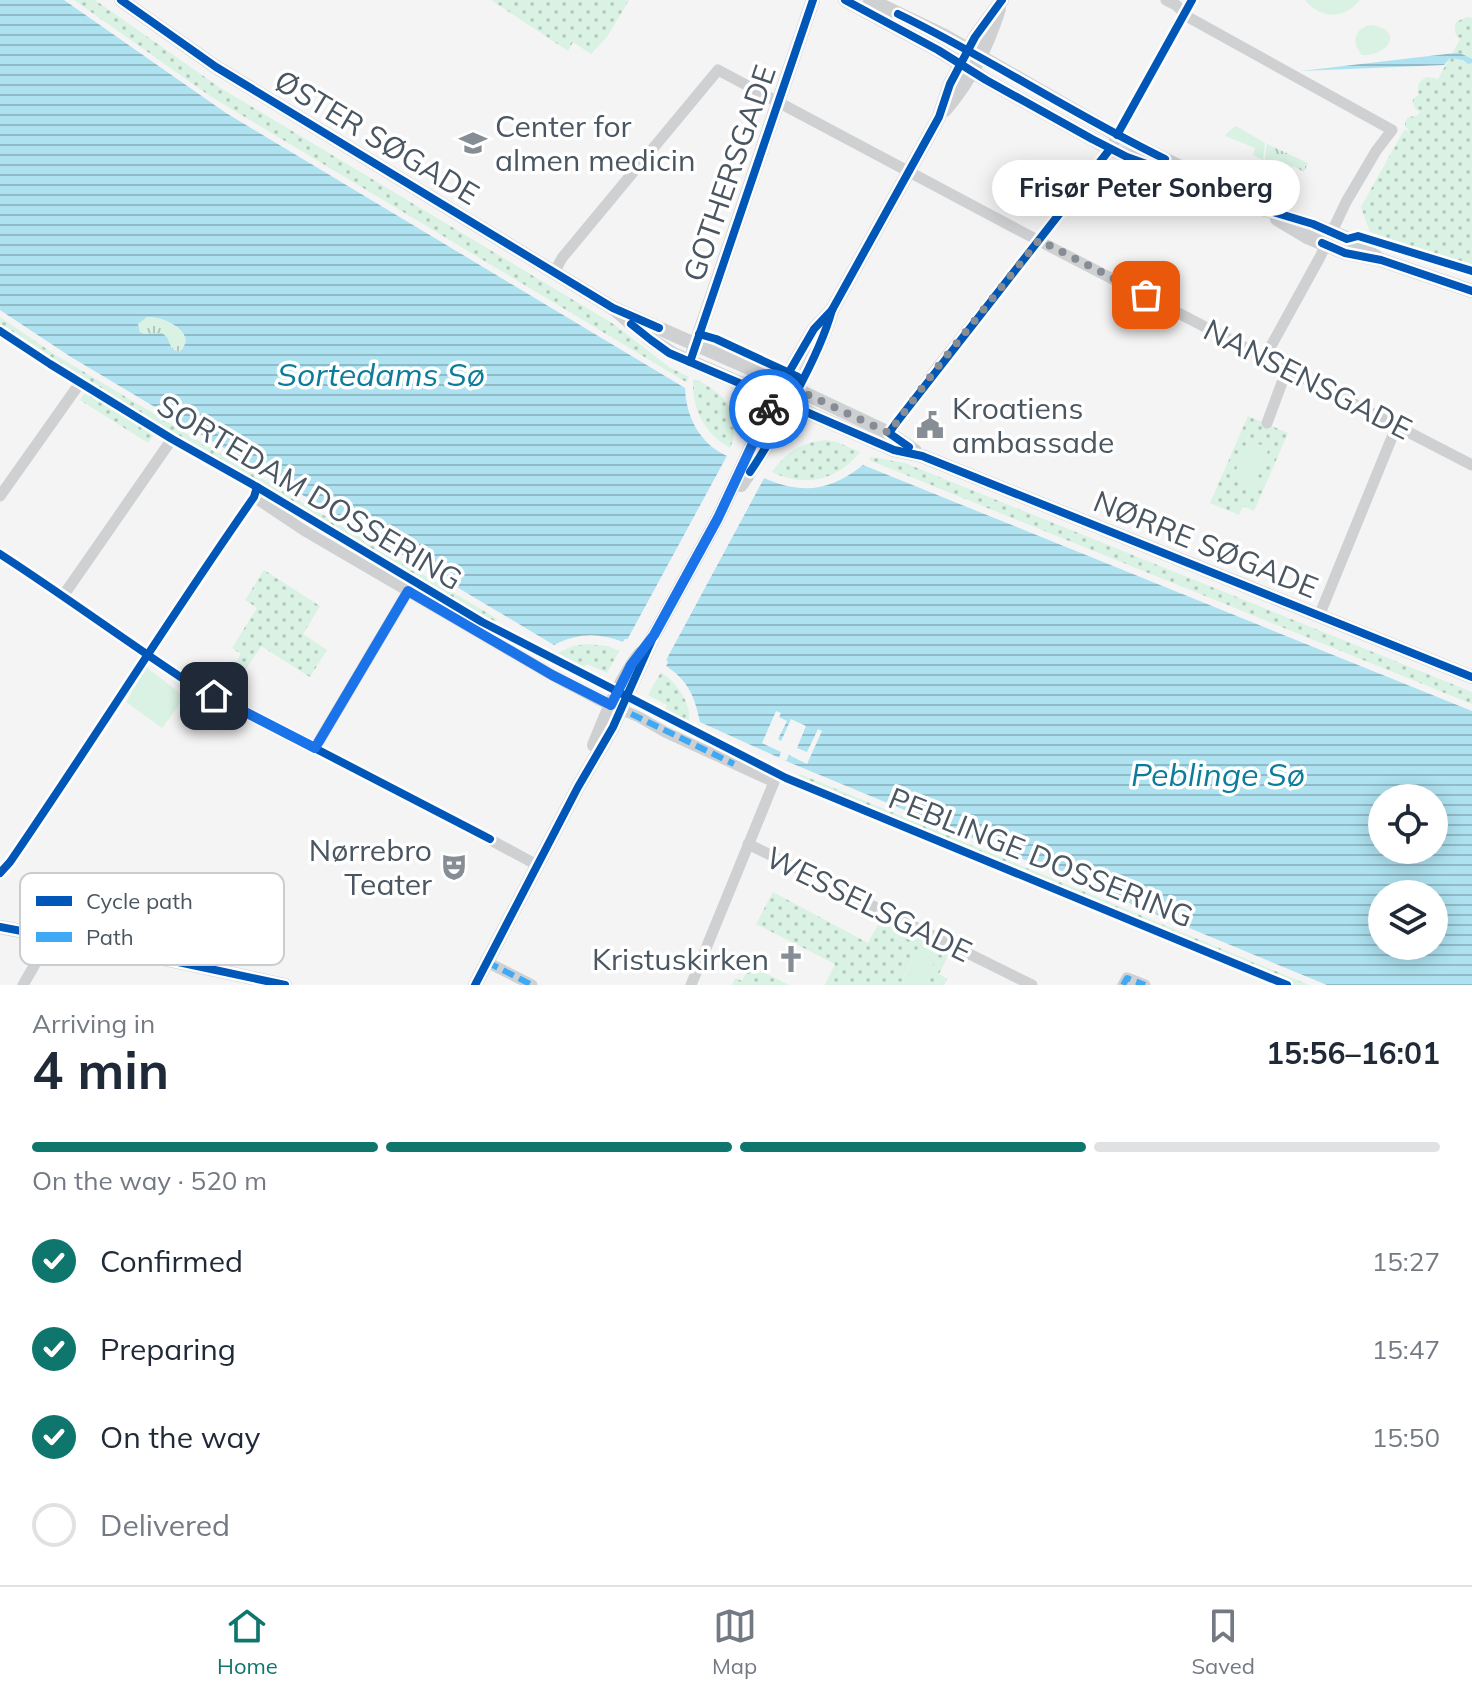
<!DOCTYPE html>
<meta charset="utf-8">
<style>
:root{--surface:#fff;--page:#f6f6f7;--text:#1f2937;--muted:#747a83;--line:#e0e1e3;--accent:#0f766e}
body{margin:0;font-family:Mulish,sans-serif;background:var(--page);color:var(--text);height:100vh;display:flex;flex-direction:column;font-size:30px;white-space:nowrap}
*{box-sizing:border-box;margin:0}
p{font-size:26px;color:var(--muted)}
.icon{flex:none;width:44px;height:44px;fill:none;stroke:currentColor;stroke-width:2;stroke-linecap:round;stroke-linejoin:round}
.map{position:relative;height:985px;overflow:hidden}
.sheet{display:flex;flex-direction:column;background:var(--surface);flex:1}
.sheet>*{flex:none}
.buttons{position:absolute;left:1368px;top:784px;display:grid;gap:16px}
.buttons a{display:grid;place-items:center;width:80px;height:80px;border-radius:50%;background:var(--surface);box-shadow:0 4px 20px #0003;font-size:40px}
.pin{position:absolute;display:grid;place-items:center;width:68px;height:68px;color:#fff;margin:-34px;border-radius:16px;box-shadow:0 4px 12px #0006}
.courier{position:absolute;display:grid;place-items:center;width:80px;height:80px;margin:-40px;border:6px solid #1a73e8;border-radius:50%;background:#fff;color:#222;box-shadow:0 2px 10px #0007}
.bubble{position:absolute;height:56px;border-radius:28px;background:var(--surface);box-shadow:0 4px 20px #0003;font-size:26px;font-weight:700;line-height:56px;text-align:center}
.overview em{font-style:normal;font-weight:700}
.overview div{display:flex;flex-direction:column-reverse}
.overview{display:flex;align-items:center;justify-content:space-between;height:136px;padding:0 32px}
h1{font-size:52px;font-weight:700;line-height:60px}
.bar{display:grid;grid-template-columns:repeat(4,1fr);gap:12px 8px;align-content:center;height:96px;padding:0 32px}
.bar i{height:10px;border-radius:6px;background:var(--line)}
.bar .on{background:var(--accent)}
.bar p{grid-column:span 4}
ol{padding:0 32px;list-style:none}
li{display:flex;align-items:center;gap:24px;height:88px}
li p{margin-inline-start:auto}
li .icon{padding:8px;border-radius:50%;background:var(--accent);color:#fff;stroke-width:4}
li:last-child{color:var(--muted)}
li i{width:44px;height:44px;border:4px solid var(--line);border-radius:50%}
.menu{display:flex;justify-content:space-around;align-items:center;height:112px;border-top:2px solid var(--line);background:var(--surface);font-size:22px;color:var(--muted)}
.menu a{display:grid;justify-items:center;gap:4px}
.menu .on{color:var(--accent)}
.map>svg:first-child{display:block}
.grass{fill:url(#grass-tufts)}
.park{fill:url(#park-dots)}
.garden{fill:#d9f2e3}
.water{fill:url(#water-rules);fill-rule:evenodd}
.pier{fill:#f4f4f4}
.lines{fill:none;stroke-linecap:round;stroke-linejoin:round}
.minor{stroke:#ced0d2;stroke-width:11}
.tertiary{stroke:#ced0d2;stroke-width:14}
.quiet{stroke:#3fa9f5;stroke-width:6;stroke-dasharray:12 6;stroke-linecap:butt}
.cycleway-casing{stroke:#fff;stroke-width:13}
.cycleway{stroke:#0057b8;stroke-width:8}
.done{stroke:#868d94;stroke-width:8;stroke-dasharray:0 14.4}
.route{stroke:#1a73e8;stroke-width:10}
.labels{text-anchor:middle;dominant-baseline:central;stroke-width:7;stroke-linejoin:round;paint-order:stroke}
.poi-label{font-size:30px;fill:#4a5661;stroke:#fff;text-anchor:start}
.street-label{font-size:30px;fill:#4a5661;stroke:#fff}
.water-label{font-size:32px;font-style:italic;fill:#0c7c9b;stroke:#fff}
.key{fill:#fff;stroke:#c9ccd0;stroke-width:2}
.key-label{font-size:22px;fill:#4a5661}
</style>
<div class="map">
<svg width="1472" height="985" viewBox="0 0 1472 985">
<defs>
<pattern id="grass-tufts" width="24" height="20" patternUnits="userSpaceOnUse" patternTransform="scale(2)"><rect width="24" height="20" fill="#d9f2e3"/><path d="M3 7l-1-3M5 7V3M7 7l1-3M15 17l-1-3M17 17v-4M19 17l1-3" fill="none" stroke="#b2c7bb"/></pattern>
<pattern id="park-dots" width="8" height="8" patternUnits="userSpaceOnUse" patternTransform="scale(2)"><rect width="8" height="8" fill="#d9f2e3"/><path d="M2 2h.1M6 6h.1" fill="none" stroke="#b2c7bb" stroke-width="1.8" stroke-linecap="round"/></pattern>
<pattern id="water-rules" width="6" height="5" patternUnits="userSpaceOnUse" patternTransform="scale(2)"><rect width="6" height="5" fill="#aee2f0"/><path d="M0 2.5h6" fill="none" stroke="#90bac6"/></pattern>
</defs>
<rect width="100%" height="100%" fill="#f4f4f4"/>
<!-- grass -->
<g class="grass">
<path d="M 1236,126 L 1265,143 L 1263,160 L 1253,155 L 1255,148 L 1225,136 L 1228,132 Z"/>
<path d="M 1267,144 L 1308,163 L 1304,172 L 1293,166 L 1290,172 L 1265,160 Z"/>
<path d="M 147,317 C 164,316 200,334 179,352 L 172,349 L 167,337 L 162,333 L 144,334 L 140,332 L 138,324 Z"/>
</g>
<!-- park -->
<g class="park">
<path d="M 74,0 L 95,0 L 219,87 L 615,325 L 669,367 L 689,377 L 686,382 L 210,96 Z"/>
<path d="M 491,0 L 629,0 L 607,37 L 591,54 L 573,42 L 568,51 Z"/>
<path d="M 1467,17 L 1472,18 L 1472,267 L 1370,232 L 1361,207 L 1404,130 L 1410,131 L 1405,127 L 1405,122 L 1408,117 L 1417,116 L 1420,112 C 1412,107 1409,99 1419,95 C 1416,86 1420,79 1428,77 L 1438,79 L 1460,39 C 1454,34 1454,29 1456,22 Z"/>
<path d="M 0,317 L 54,354 L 489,614 L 497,619 L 495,623 L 50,362 L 0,327 Z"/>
<path d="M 695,379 C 724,393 745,414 730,448 C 704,433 692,409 693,380 Z"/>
<path d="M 86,391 L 154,434 L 148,443 L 80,400 Z"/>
<path d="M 1248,416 L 1288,433 L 1254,511 L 1243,506 L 1239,515 L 1210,503 Z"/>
<path d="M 825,440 L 837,442 L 860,452 C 838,480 805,488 772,472 C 786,452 801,443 825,440 Z"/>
<path d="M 871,457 L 905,463 L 1472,692 L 1472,704 L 869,460 Z"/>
<path d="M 264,570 L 320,606 L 303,634 L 327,650 L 310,677 L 261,646 L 243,674 L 233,667 L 241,654 L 232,648 L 257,608 L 245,600 Z"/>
<path d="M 586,644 L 608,646 L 619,651 L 607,673 L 587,664 L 584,667 L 558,653 L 573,646 Z"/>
<path d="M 661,672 C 677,684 691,701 689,722 L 665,709 L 667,705 L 648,695 Z"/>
<path d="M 800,774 L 1309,985 L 1293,985 L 797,780 Z"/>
<path d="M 773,892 L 868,943 L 881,919 L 922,940 L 903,978 L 915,985 L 825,985 L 835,964 L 756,924 Z"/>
<path d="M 941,950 L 949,954 L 939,974 L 947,979 L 944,985 L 922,985 Z"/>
<path d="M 750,965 L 789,985 L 732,985 L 735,978 L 742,981 Z"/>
</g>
<!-- garden -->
<g class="garden">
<path d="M 1305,0 L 1360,0 C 1344,20 1320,19 1305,0 Z"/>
<path d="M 1371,25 C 1406,30 1387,57 1362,55 C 1351,43 1354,28 1371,25 Z"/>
<path d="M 1248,440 L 1269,448 L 1253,488 L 1232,480 Z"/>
<path d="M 146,667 L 185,697 L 162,728 L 126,702 Z"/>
<path d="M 922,940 L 941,950 L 922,985 L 915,985 L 903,979 Z"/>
</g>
<!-- water -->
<g class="water">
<path d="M 0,0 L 64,0 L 226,113 L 685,388 C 686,417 700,444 727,456 L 627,640 L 625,639 L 623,642 C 598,632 577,633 554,645 L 71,357 L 0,310 ZM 147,317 C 165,316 200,334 179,352 L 172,349 L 167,337 L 162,333 L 144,334 L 140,332 L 138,324 Z"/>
<path d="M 1455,53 L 1462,54 L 1472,59 L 1472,63 L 1468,64 L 1463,60 L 1450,58 L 1444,65 L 1301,71 Z"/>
<path d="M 863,465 L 1472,711 L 1472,985 L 1327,985 L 786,761 L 700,722 C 695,697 688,680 666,666 L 668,662 L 666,660 L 764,478 C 803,495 830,491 863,465 ZM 1382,798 L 1434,798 L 1434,850 L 1382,850 ZM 1382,894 L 1434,894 L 1434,946 L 1382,946 Z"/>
</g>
<!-- pier -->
<g class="pier">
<path d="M 727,456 L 731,458 L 631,641 L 626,644 L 623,642 L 625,639 L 628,639 Z"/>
<path d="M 761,476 L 764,478 L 666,660 L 668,662 L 666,666 L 662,664 L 663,659 Z"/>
<path d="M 776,711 L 781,713 L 779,717 L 787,721 L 778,739 L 781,741 L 791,719 L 806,726 L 797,748 L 807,752 L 818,729 L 822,731 L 807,764 L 789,755 L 786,761 L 779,758 L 781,752 L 762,743 Z"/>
</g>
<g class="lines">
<!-- minor -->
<g class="minor">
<path d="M 1166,0 L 1176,5 L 1188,17 L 1392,130 L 1376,151 L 1346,202 L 1320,257 L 1265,357"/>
<path d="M 555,271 L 562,258 L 718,70 L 1043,243 L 1472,465"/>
<path d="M 1267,423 L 1287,369"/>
<path d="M 889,433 L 936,369 L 1108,153 L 1192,0"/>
<path d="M 0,496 L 80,383"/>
<path d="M 0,554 L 63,596 L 146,655 L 191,684 L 437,811 L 537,865"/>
<path d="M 63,596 L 172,439"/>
<path d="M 1319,616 L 1397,425"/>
<path d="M 315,748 L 408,591"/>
<path d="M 748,844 L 1032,985"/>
<path d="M 0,873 L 10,862 C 93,741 170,617 254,497 L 305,531 L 552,675 L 599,700 L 639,717 L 665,732 L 774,782 L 691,985"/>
<path d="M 487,962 L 532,985"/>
<path d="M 23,985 L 34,966 L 47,937"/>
<path d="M 1123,985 L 1127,978 L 1145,985"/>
</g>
<!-- tertiary -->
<g class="tertiary">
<path d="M 121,0 L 216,67 L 613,308 L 783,383 L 889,433 L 915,451"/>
<path d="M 845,0 L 938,50 L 986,80 L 1110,149 L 1260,208 L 1317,226 L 1351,240 L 1381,260"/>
<path d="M 870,0 L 945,36 L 1117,135 L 1204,179"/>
<path d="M 945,110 C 970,81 987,47 999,9"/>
<path d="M 1277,219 L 1307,237 L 1345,253 L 1381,260 L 1472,291"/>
<path d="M 613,308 L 651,340 L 673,354 L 894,450 L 922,456 L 1472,677"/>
<path d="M 693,352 L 813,0"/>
<path d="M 741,485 C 762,455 780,424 796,392 C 810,365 824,339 832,310 L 939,117 L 950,84 L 975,37 L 1002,0"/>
<path d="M 594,745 C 607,714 619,681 640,654"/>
<path d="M 0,927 L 136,953 L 285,985"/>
<path d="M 475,985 L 578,787 L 613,727 L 654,635 L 718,518 L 774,398 L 814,329 L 832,310"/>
</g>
<!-- quiet -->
<g class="quiet">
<path d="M 615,706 L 734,764"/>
<path d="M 487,962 L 532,985"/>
<path d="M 1123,985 L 1127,978 L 1145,985"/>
</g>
<!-- cycleway casing -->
<g class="cycleway-casing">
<g id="cycleway">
<path d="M 121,0 L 216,67 L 613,308 L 659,328"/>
<path d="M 845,0 L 938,50 L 986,80 L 1092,139 L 1127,157 L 1232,195 L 1260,208 L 1313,224 L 1347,239 L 1358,236 L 1472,271"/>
<path d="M 898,14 C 989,58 1074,115 1165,159"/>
<path d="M 1117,135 L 1192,0"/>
<path d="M 1322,243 L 1345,253 L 1381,260 L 1472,291"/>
<path d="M 631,324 L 651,340 L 669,353 L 774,398"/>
<path d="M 0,331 L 50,364 L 172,439 L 257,487 L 482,622 L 786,778 L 1287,985"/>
<path d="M 699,334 L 716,339 L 798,377"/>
<path d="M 690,362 L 813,0"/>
<path d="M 790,405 L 894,450 L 922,456 L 1472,677"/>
<path d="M 909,447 L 889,433 L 896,423 L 1110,149"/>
<path d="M 750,472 C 768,446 782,419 797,391 C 811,365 824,339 832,310 L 939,117 L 950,84 L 975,37 L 1002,0"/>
<path d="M 0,554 C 65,596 127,642 191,684 L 490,839"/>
<path d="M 0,873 L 10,862 C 93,741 170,617 254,497 L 257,487"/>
<path d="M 0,927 L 136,953 L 285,985"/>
<path d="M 475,985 L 578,787 L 613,727 L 654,635 L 718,518 L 774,398 L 814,329 L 832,310"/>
</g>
</g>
<!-- cycleway -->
<use href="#cycleway" class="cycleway"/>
</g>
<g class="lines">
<!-- done -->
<path class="done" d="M 769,409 L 783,383 L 889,433 L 936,369 L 1039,240 L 1146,295"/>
<!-- route -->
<path class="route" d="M 214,696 L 315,748 L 408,591 L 552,675 L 611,705 L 631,665 L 654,635 L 718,518 L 769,409"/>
</g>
<!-- icons -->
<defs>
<g id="university-bare" transform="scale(2.16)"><path d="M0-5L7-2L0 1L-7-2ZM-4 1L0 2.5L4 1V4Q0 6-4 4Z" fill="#868d94" stroke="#fff" stroke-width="2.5" paint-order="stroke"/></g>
<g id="civic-bare" transform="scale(2.16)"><path d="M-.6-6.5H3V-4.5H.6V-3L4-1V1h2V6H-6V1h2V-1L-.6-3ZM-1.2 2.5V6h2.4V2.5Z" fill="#868d94" stroke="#fff" stroke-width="2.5" paint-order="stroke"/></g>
<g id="theatre-bare" transform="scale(2.16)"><path d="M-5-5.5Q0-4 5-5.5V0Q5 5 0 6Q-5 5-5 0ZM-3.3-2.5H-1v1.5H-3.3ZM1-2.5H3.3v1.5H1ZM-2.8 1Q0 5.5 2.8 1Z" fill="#868d94" stroke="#fff" stroke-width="2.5" paint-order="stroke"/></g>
<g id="church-bare" transform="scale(2.16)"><path d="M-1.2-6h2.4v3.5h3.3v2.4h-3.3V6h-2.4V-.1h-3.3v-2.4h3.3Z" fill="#868d94" stroke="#fff" stroke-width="2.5" paint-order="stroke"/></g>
</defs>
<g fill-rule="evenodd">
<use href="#university-bare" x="473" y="143"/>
<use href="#civic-bare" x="930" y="425"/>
<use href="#theatre-bare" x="454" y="867"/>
<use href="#church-bare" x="791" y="959"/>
</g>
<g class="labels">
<!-- poi labels -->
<g class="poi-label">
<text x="495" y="126">Center for<tspan x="495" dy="34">almen medicin</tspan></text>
<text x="952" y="408">Kroatiens<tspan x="952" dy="34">ambassade</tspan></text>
<text x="432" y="850" text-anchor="end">Nørrebro<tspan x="432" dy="34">Teater</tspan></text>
<text x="769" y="959" text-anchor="end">Kristuskirken</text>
</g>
<!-- street labels -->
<g class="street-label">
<text transform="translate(377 137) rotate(31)">ØSTER SØGADE</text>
<text transform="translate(729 173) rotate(-71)">GOTHERSGADE</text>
<text transform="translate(1308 379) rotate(27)">NANSENSGADE</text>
<text transform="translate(310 492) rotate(31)">SORTEDAM DOSSERING</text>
<text transform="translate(1206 544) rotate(22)">NØRRE SØGADE</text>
<text transform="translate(1041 857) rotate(22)">PEBLINGE DOSSERING</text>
<text transform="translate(869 904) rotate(26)">WESSELSGADE</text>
</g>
<!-- water labels -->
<g class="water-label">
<text x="381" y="374">Sortedams Sø</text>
<text x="1218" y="774">Peblinge Sø</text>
</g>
</g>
<!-- legend -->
<rect x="20" y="873" width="264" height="92" rx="12" class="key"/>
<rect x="36" y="896" width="36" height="10" fill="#0057b8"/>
<rect x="36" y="932" width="36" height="10" fill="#3fa9f5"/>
<g class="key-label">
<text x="86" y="909">Cycle path</text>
<text x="86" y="945">Path</text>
</g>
</svg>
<div class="buttons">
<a><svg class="icon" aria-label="locate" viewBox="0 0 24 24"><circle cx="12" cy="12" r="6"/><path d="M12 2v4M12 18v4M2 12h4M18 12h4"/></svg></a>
<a><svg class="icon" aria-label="layers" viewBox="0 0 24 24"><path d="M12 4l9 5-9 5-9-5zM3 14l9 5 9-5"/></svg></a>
</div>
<div class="pin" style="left:1146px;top:295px;background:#ea580c"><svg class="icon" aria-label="bag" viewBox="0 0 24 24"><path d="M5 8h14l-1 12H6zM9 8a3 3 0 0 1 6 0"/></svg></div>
<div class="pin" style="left:214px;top:696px;background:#1f2937"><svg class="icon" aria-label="home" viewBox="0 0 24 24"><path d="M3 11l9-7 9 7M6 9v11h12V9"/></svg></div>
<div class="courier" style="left:769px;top:409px"><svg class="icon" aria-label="bike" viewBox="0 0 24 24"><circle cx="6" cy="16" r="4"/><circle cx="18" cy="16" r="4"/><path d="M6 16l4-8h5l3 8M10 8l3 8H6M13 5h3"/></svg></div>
<div class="bubble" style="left:992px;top:160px;width:308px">Frisør Peter Sonberg</div>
</div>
<section class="sheet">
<div class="overview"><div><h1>4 min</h1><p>Arriving in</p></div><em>15:56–16:01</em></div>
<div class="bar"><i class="on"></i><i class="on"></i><i class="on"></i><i></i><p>On the way · 520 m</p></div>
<ol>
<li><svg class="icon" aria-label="check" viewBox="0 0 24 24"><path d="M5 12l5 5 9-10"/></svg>Confirmed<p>15:27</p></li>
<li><svg class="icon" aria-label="check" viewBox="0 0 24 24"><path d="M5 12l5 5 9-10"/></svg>Preparing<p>15:47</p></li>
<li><svg class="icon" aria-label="check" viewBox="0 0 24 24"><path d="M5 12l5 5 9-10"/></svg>On the way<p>15:50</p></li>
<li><i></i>Delivered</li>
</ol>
</section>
<nav class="menu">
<a class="on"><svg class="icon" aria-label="home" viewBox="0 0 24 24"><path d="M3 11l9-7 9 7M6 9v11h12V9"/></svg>Home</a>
<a><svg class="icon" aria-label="map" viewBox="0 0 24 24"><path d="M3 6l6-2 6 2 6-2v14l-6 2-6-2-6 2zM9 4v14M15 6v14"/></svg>Map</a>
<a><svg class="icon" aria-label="saved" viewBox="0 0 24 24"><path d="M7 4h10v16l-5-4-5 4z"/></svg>Saved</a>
</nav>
